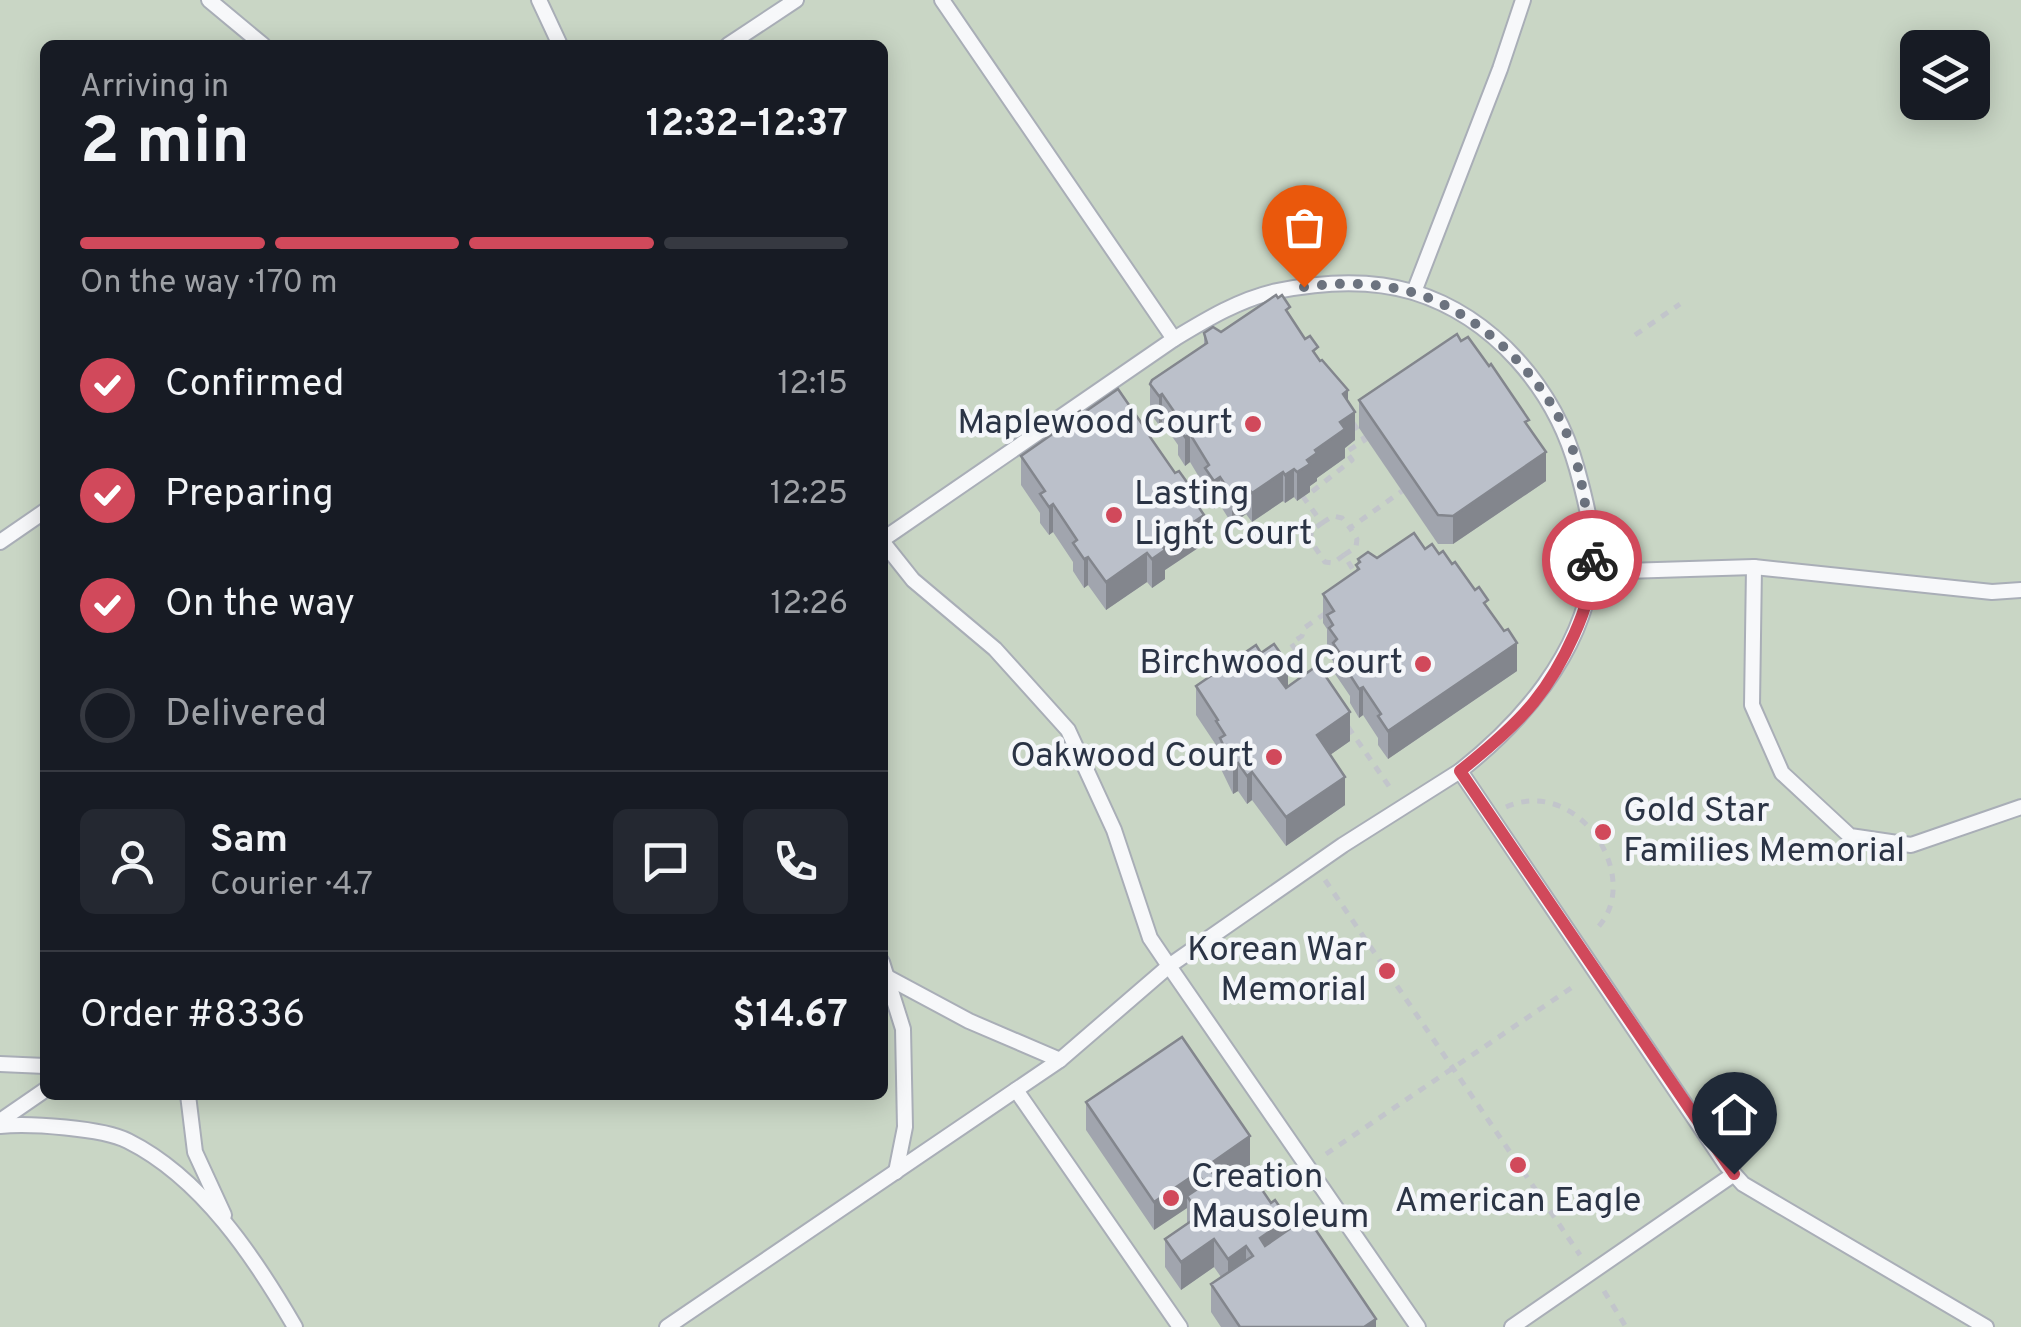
<!DOCTYPE html>
<meta charset="utf-8">
<style>
:root{--surface:#171b24;--page:#242831;--text:#f1f3f6;--muted:#9ea1a6;--line:#363941;--accent:#d1495b}
body{margin:0;font-family:Overpass,sans-serif;background:var(--page);color:var(--text);height:100vh;display:flex;flex-direction:column;font-size:38px;white-space:nowrap}
*{box-sizing:border-box;margin:0}
p{font-size:32px;color:var(--muted)}
.icon{flex:none;width:55px;height:55px;fill:none;stroke:currentColor;stroke-width:2;stroke-linecap:round;stroke-linejoin:round}
.map{position:relative;flex:1;overflow:hidden}
.panel{position:absolute;left:40px;top:40px;width:848px;height:1060px;display:flex;flex-direction:column;background:var(--surface);border-radius:15px;box-shadow:0 5px 25px #0003}
.panel>*{flex:none}
.tools{position:absolute;left:1900px;top:30px;display:grid;gap:20px}
.tools a{display:grid;place-items:center;width:90px;height:90px;border-radius:15px;background:var(--surface);box-shadow:0 5px 25px #0003;font-size:50px}
.pin{position:absolute;display:grid;place-items:center;width:85px;height:85px;color:#fff;margin:-102px -42px;border-radius:50% 50% 50% 0;rotate:-45deg;box-shadow:0 0 10px #0007}
.pin .icon{rotate:45deg}
.courier{position:absolute;display:grid;place-items:center;width:100px;height:100px;margin:-50px;border:8px solid #d1495b;border-radius:50%;background:#fff;color:#222;box-shadow:0 2px 12px #0007}
.head em{font-style:normal;font-weight:700}
.head div{display:flex;flex-direction:column-reverse}
.head{display:flex;align-items:center;justify-content:space-between;height:170px;padding:0 40px}
h1{font-size:65px;font-weight:700;line-height:75px}
.bar{display:grid;grid-template-columns:repeat(4,1fr);gap:15px 10px;align-content:center;height:120px;padding:0 40px}
.bar i{height:12px;border-radius:8px;background:var(--line)}
.bar .current{background:var(--accent)}
.bar p{grid-column:span 4}
.line{display:flex;align-items:center;gap:25px;padding:0 40px;border-top:2px solid var(--line)}
.line div{flex:1}
.round{display:grid;place-items:center;flex:none;width:105px;height:105px;border-radius:15px;background:var(--page)}
ol{padding:0 40px;list-style:none}
li{display:flex;align-items:center;gap:30px;height:110px}
li p{margin-inline-start:auto}
li .icon{padding:10px;border-radius:50%;background:var(--accent);color:#fff;stroke-width:4}
li:last-child{color:var(--muted)}
li i{width:55px;height:55px;border:5px solid var(--line);border-radius:50%}
.map>svg:first-child{display:block}
.green{fill:#c9d6c5;fill-rule:evenodd}
.lines{fill:none;stroke-linecap:round;stroke-linejoin:round}
.lane-casing{stroke:#a9aeb7;stroke-width:18}
.path{stroke:#c2c5cb;stroke-width:5;stroke-dasharray:8 8;stroke-linecap:butt}
.lane{stroke:#f7f8fa;stroke-width:14}
.wall{fill:#a1a5ae}
.shaded-wall{fill:#83868d}
.building{fill:#bbc0ca;stroke:#83868d;stroke-width:2.5}
.done{stroke:#6c737f;stroke-width:10;stroke-dasharray:0 18}
.route{stroke:#d1495b;stroke-width:12}
.poi-dot{fill:#d1495b;stroke:#f4f6f9;stroke-width:4}
.labels{text-anchor:middle;dominant-baseline:central;stroke-width:9;stroke-linejoin:round;paint-order:stroke}
.poi-label{font-size:35px;fill:#2b3445;stroke:#f4f6f9;text-anchor:end}
</style>
<div class="map">
<svg width="2021" height="1327" viewBox="0 0 2021 1327">
<rect width="100%" height="100%" fill="#e4e7ec"/>
<!-- green -->
<path class="green" d="M 0,0 L 2021,0 L 2021,1327 L 0,1327 ZM 45,45 L 882,45 L 882,1095 L 45,1095 ZM 1918,48 L 1972,48 L 1972,102 L 1918,102 Z"/>
<g class="lines">
<!-- lane casing -->
<g class="lane-casing">
<g id="lane">
<path d="M 209,0 L 263,45"/>
<path d="M 539,0 L 560,45"/>
<path d="M 942,0 L 1174,339 C 1207,319 1240,299 1277,291 C 1321,282 1370,279 1413,292 C 1494,317 1555,389 1577,469 C 1585,498 1597,544 1592,574 C 1580,655 1522,722 1460,771 L 1726,1165 L 1743,1184 L 1986,1327"/>
<path d="M 728,45 L 796,0"/>
<path d="M 1414,292 L 1500,69 L 1523,0"/>
<path d="M 882,540 L 1174,339"/>
<path d="M 0,542 L 45,511"/>
<path d="M 1754,567 L 1752,705 L 1782,773 L 1850,836 L 1911,845 L 2021,807"/>
<path d="M 1593,572 L 1754,567 L 1992,592 L 2021,590"/>
<path d="M 882,962 L 903,1029 L 905,1127 L 896,1172"/>
<path d="M 887,977 L 969,1021 L 1060,1060"/>
<path d="M 0,1064 L 45,1066"/>
<path d="M 1016,1090 L 1180,1327"/>
<path d="M 188,1095 L 195,1152 L 224,1215"/>
<path d="M 0,1121 L 45,1090"/>
<path d="M 0,1126 C 29,1123 103,1128 128,1141 C 202,1178 255,1258 295,1327"/>
<path d="M 667,1327 L 1060,1060 L 1169,966 L 1150,938 L 1114,830 L 1068,730 L 995,649 L 913,580 L 882,541"/>
<path d="M 1418,1327 L 1169,966 L 1343,845 L 1460,771"/>
<path d="M 1512,1327 L 1734,1174"/>
</g>
</g>
<!-- path -->
<g class="path">
<path d="M 1635,335 L 1680,304"/>
<path d="M 1353,423 L 1365,440 L 1346,452 L 1352,460 L 1304,498 L 1322,523 L 1312,530 L 1310,540 L 1325,562 L 1333,563 L 1344,555 L 1357,576"/>
<path d="M 1322,523 L 1333,516 L 1342,518 L 1350,528"/>
<path d="M 1344,555 L 1356,547 L 1357,539 L 1350,528 L 1402,491"/>
<path d="M 1314,677 L 1291,643 L 1302,636 L 1304,628 L 1326,613"/>
<path d="M 1348,727 L 1393,792"/>
<path d="M 1506,807 C 1581,774 1647,884 1594,931"/>
<path d="M 1325,880 L 1580,1255"/>
<path d="M 1326,1154 L 1577,984"/>
<path d="M 1604,1291 L 1626,1327"/>
</g>
<!-- lane -->
<use href="#lane" class="lane"/>
</g>
<!-- wall -->
<g class="wall">
<path d="M 1290,316 L 1348,401 L 1355,440 L 1345,448 L 1345,458 L 1317,478 L 1317,481 L 1310,486 L 1310,492 L 1297,501 L 1294,497 L 1285,503 L 1283,501 L 1252,522 L 1246,514 L 1232,524 L 1220,505 L 1214,509 L 1205,496 L 1205,487 L 1190,462 L 1185,466 L 1178,455 L 1178,445 L 1162,422 L 1159,425 L 1150,413 L 1150,384 L 1204,345 L 1204,333 L 1221,332 Z"/>
<path d="M 1359,400 L 1529,427 L 1546,481 L 1453,544 L 1438,544 L 1359,428 Z"/>
<path d="M 1082,414 L 1155,443 L 1189,494 L 1204,544 L 1165,570 L 1165,579 L 1152,588 L 1147,582 L 1106,610 L 1088,585 L 1084,588 L 1073,571 L 1073,562 L 1053,532 L 1049,535 L 1040,523 L 1040,513 L 1021,485 L 1021,456 L 1052,435 L 1052,430 Z"/>
<path d="M 1425,549 L 1439,554 L 1452,564 L 1488,608 L 1517,671 L 1388,759 L 1378,745 L 1378,738 L 1363,715 L 1359,718 L 1350,703 L 1350,696 L 1333,671 L 1333,661 L 1329,656 L 1329,648 L 1327,644 L 1327,629 L 1323,623 L 1323,594 L 1356,571 L 1358,559 L 1377,558 Z"/>
<path d="M 1196,686 L 1288,686 L 1350,741 L 1330,755 L 1345,805 L 1286,846 L 1252,800 L 1247,804 L 1238,791 L 1233,794 L 1220,767 L 1220,756 L 1216,750 L 1216,745 L 1196,715 Z"/>
<path d="M 1086,1102 L 1250,1165 L 1240,1171 L 1246,1179 L 1288,1230 L 1376,1327 L 1221,1327 L 1211,1312 L 1211,1284 L 1221,1277 L 1214,1267 L 1181,1290 L 1165,1267 L 1165,1239 L 1187,1223 L 1187,1208 L 1154,1230 L 1086,1130 Z"/>
</g>
<!-- shaded-wall -->
<g class="shaded-wall">
<path d="M 1348,390 L 1348,417 L 1355,412 L 1355,440 L 1345,448 L 1345,458 L 1317,478 L 1317,481 L 1310,486 L 1310,492 L 1297,501 L 1297,472 L 1315,450 L 1343,394 Z"/>
<path d="M 1162,394 L 1162,422 L 1159,425 L 1159,396 Z"/>
<path d="M 1190,434 L 1190,462 L 1185,466 L 1185,437 Z"/>
<path d="M 1546,452 L 1546,481 L 1453,544 L 1453,516 Z"/>
<path d="M 1294,469 L 1294,497 L 1285,503 L 1285,475 Z"/>
<path d="M 1283,472 L 1283,501 L 1252,522 L 1252,493 Z"/>
<path d="M 1220,477 L 1220,505 L 1214,509 L 1214,481 Z"/>
<path d="M 1246,485 L 1246,514 L 1232,524 L 1232,495 Z"/>
<path d="M 1053,504 L 1053,532 L 1049,535 L 1049,507 Z"/>
<path d="M 1204,515 L 1204,544 L 1165,570 L 1165,579 L 1152,588 L 1152,559 L 1161,544 Z"/>
<path d="M 1147,553 L 1147,582 L 1106,610 L 1106,582 Z"/>
<path d="M 1088,557 L 1088,585 L 1084,588 L 1084,559 Z"/>
<path d="M 1517,643 L 1517,671 L 1388,759 L 1388,731 Z"/>
<path d="M 1288,664 L 1288,693 L 1275,673 Z"/>
<path d="M 1363,687 L 1363,715 L 1359,718 L 1359,689 Z"/>
<path d="M 1350,712 L 1350,741 L 1317,764 L 1317,735 Z"/>
<path d="M 1238,763 L 1238,791 L 1233,794 L 1233,766 Z"/>
<path d="M 1252,772 L 1252,800 L 1247,804 L 1247,776 Z"/>
<path d="M 1345,777 L 1345,805 L 1286,846 L 1286,817 Z"/>
<path d="M 1250,1136 L 1250,1165 L 1207,1194 L 1207,1166 Z"/>
<path d="M 1197,1173 L 1197,1201 L 1187,1196 L 1187,1208 L 1154,1230 L 1154,1202 Z"/>
<path d="M 1288,1219 L 1288,1247 L 1260,1266 L 1260,1238 Z"/>
<path d="M 1214,1239 L 1214,1267 L 1181,1290 L 1181,1262 Z"/>
<path d="M 1246,1246 L 1246,1274 L 1228,1287 L 1228,1259 Z"/>
<path d="M 1376,1319 L 1376,1327 L 1364,1327 Z"/>
</g>
<!-- building -->
<g class="building">
<path d="M 1276,295 L 1278,298 L 1282,295 L 1290,307 L 1286,310 L 1305,339 L 1310,336 L 1318,347 L 1313,351 L 1320,361 L 1322,360 L 1348,390 L 1343,394 L 1355,412 L 1340,422 L 1345,429 L 1315,450 L 1317,453 L 1307,460 L 1310,464 L 1297,472 L 1294,469 L 1285,475 L 1283,472 L 1252,493 L 1246,485 L 1232,495 L 1220,477 L 1214,481 L 1205,468 L 1209,465 L 1190,434 L 1185,437 L 1178,426 L 1182,423 L 1162,394 L 1159,396 L 1150,384 L 1152,380 L 1207,343 L 1204,333 L 1213,327 L 1221,332 Z"/>
<path d="M 1457,334 L 1461,341 L 1468,337 L 1489,366 L 1491,364 L 1529,420 L 1525,422 L 1546,452 L 1453,516 L 1438,515 L 1359,400 Z"/>
<path d="M 1118,389 L 1142,424 L 1146,421 L 1155,434 L 1150,437 L 1175,473 L 1179,471 L 1189,485 L 1185,487 L 1204,515 L 1161,544 L 1165,550 L 1152,559 L 1147,553 L 1106,582 L 1088,557 L 1084,559 L 1073,543 L 1077,540 L 1053,504 L 1049,507 L 1040,494 L 1045,491 L 1021,456 L 1054,433 L 1052,430 L 1080,411 L 1082,414 Z"/>
<path d="M 1414,533 L 1425,549 L 1432,544 L 1439,554 L 1443,551 L 1452,564 L 1455,562 L 1475,590 L 1479,587 L 1488,600 L 1484,603 L 1504,631 L 1508,629 L 1517,643 L 1388,731 L 1378,716 L 1381,714 L 1363,687 L 1359,689 L 1350,675 L 1353,673 L 1333,643 L 1337,639 L 1329,628 L 1333,625 L 1327,615 L 1334,611 L 1323,594 L 1359,569 L 1356,565 L 1360,562 L 1358,559 L 1368,552 L 1377,558 Z"/>
<path d="M 1274,644 L 1288,664 L 1275,673 L 1286,688 L 1318,665 L 1350,712 L 1317,735 L 1345,777 L 1286,817 L 1252,772 L 1247,776 L 1238,763 L 1233,766 L 1220,738 L 1225,735 L 1216,721 L 1218,720 L 1196,686 L 1256,645 L 1261,653 Z"/>
<path d="M 1182,1037 L 1250,1136 L 1207,1166 L 1215,1176 L 1235,1163 L 1246,1179 L 1252,1175 L 1271,1203 L 1275,1200 L 1288,1219 L 1260,1238 L 1265,1246 L 1307,1217 L 1376,1319 L 1364,1327 L 1240,1327 L 1211,1284 L 1253,1256 L 1246,1246 L 1228,1259 L 1214,1239 L 1181,1262 L 1165,1239 L 1200,1215 L 1187,1196 L 1205,1184 L 1197,1173 L 1154,1202 L 1086,1102 Z"/>
</g>
<g class="lines">
<!-- done -->
<path class="done" d="M 1304,287 C 1340,282 1375,282 1411,292 C 1477,310 1544,376 1569,439 C 1584,478 1587,519 1592,560"/>
<!-- route -->
<path class="route" d="M 1592,560 C 1596,601 1560,670 1534,702 C 1514,727 1485,751 1460,771 L 1734,1174"/>
</g>
<!-- markers -->
<g class="poi-dot">
<circle cx="1253" cy="424" r="10"/>
<circle cx="1114" cy="515" r="10"/>
<circle cx="1423" cy="664" r="10"/>
<circle cx="1274" cy="757" r="10"/>
<circle cx="1603" cy="832" r="10"/>
<circle cx="1387" cy="971" r="10"/>
<circle cx="1518" cy="1165" r="10"/>
<circle cx="1171" cy="1198" r="10"/>
</g>
<g class="labels">
<!-- poi labels -->
<g class="poi-label">
<text x="1233" y="424">Maplewood Court</text>
<text x="1134" y="495" text-anchor="start">Lasting<tspan x="1134" dy="40">Light Court</tspan></text>
<text x="1403" y="664">Birchwood Court</text>
<text x="1254" y="757">Oakwood Court</text>
<text x="1623" y="812" text-anchor="start">Gold Star<tspan x="1623" dy="40">Families Memorial</tspan></text>
<text x="1367" y="951">Korean War<tspan x="1367" dy="40">Memorial</tspan></text>
<text x="1191" y="1178" text-anchor="start">Creation<tspan x="1191" dy="40">Mausoleum</tspan></text>
<text x="1518" y="1202" text-anchor="middle">American Eagle</text>
</g>
</g>
</svg>
<div class="tools">
<a><svg class="icon" aria-label="layers" viewBox="0 0 24 24"><path d="M12 4l9 5-9 5-9-5zM3 14l9 5 9-5"/></svg></a>
</div>
<div class="pin" style="left:1304px;top:287px;background:#ea580c"><svg class="icon" aria-label="bag" viewBox="0 0 24 24"><path d="M5 8h14l-1 12H6zM9 8a3 3 0 0 1 6 0"/></svg></div>
<div class="pin" style="left:1734px;top:1174px;background:#1f2937"><svg class="icon" aria-label="home" viewBox="0 0 24 24"><path d="M3 11l9-7 9 7M6 9v11h12V9"/></svg></div>
<div class="courier" style="left:1592px;top:560px"><svg class="icon" aria-label="bike" viewBox="0 0 24 24"><circle cx="6" cy="16" r="4"/><circle cx="18" cy="16" r="4"/><path d="M6 16l4-8h5l3 8M10 8l3 8H6M13 5h3"/></svg></div>
<section class="panel">
<div class="head"><div><h1>2 min</h1><p>Arriving in</p></div><em>12:32–12:37</em></div>
<div class="bar"><i class="current"></i><i class="current"></i><i class="current"></i><i></i><p>On the way · 170 m</p></div>
<ol>
<li><svg class="icon" aria-label="check" viewBox="0 0 24 24"><path d="M5 12l5 5 9-10"/></svg>Confirmed<p>12:15</p></li>
<li><svg class="icon" aria-label="check" viewBox="0 0 24 24"><path d="M5 12l5 5 9-10"/></svg>Preparing<p>12:25</p></li>
<li><svg class="icon" aria-label="check" viewBox="0 0 24 24"><path d="M5 12l5 5 9-10"/></svg>On the way<p>12:26</p></li>
<li><i></i>Delivered</li>
</ol>
<div class="line" style="height:180px"><a class="round"><svg class="icon" aria-label="person" viewBox="0 0 24 24"><circle cx="12" cy="8" r="4"/><path d="M4 21q1-7 8-7t8 7"/></svg></a><div><b>Sam</b><p>Courier · 4.7</p></div><a class="round"><svg class="icon" aria-label="chat" viewBox="0 0 24 24"><path d="M4 5h16v11H9l-5 4z"/></svg></a><a class="round"><svg class="icon" aria-label="phone" viewBox="0 0 24 24"><path d="M5 4h4l2 5-3 2q2 4 5 5l2-3 5 2v4C11 20 4 13 5 4z"/></svg></a></div>
<div class="line" style="height:130px"><div>Order #8336</div><b>$14.67</b></div>
</section>
</div>
